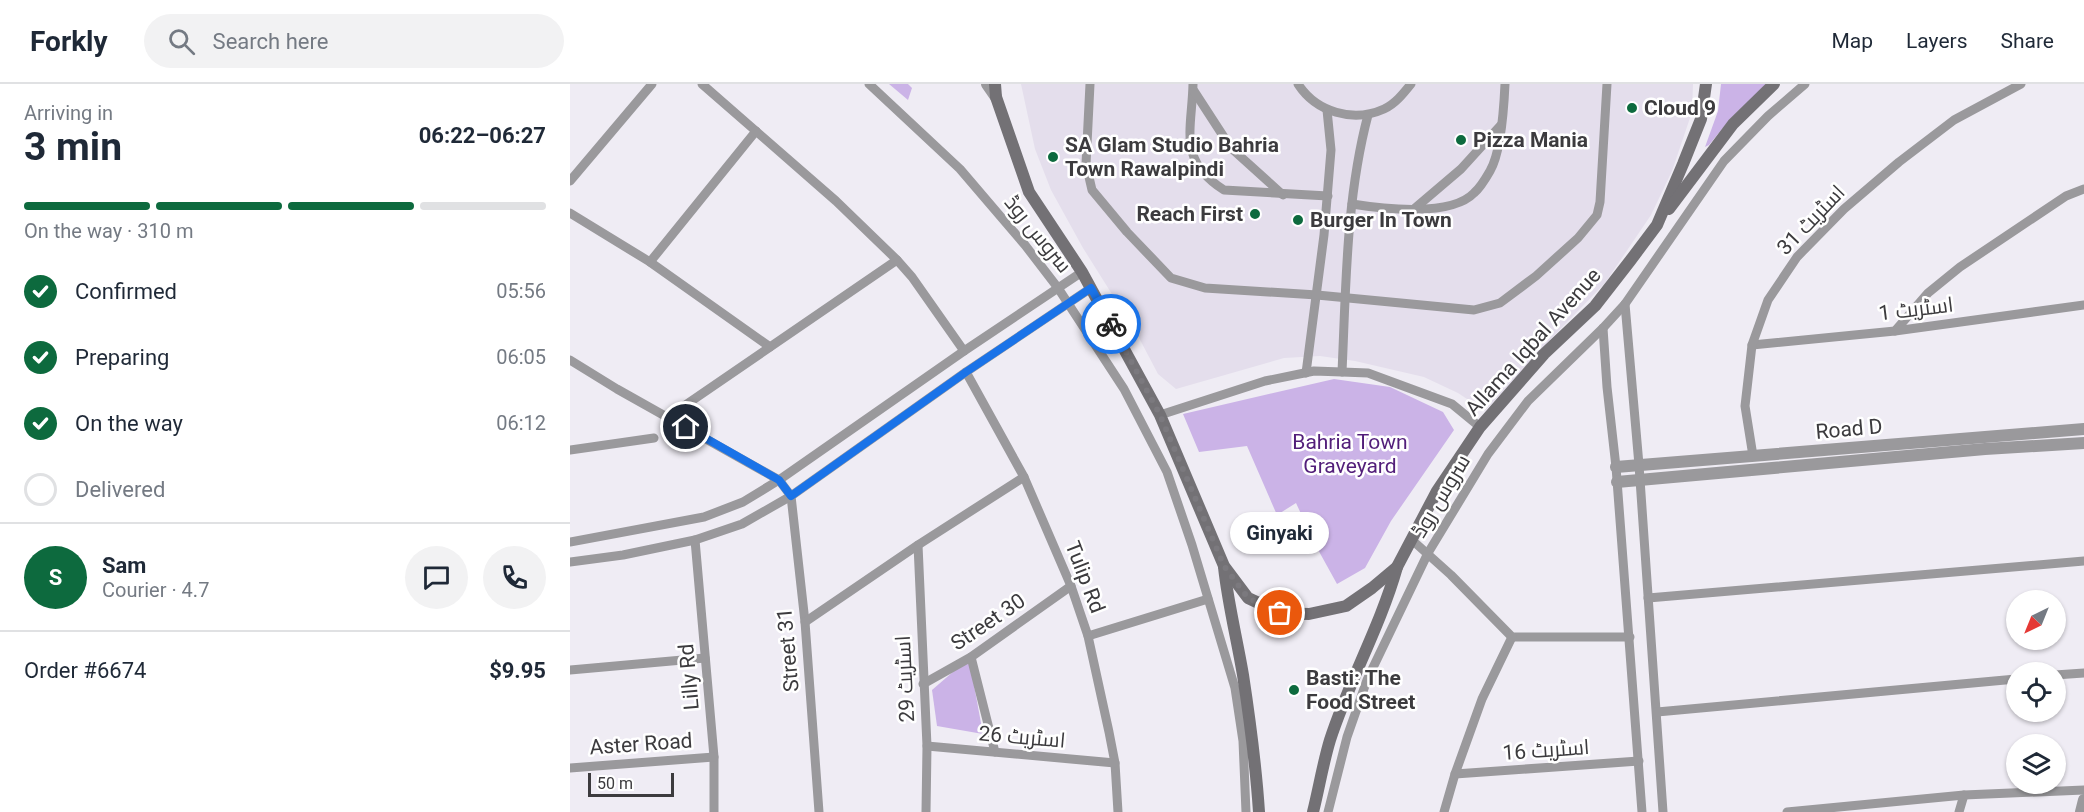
<!DOCTYPE html>
<meta charset="utf-8">
<style>
:root{--surface:#fff;--page:#f2f2f3;--text:#1f2937;--muted:#747a83;--line:#e0e1e3;--accent:#0d6a3e}
body{margin:0;font-family:Roboto,Cairo,sans-serif;background:var(--page);color:var(--text);height:100vh;display:flex;flex-direction:column;font-size:22px;white-space:nowrap}
*{box-sizing:border-box;margin:0}
p{font-size:20px;color:var(--muted)}
.icon{flex:none;width:33px;height:33px;fill:none;stroke:currentColor;stroke-width:2;stroke-linecap:round;stroke-linejoin:round}
.map{position:relative;flex:1;overflow:hidden}
.side{display:flex;flex-direction:column;background:var(--surface);width:570px}
.side>*{flex:none}
.needle{width:39px;rotate:223deg}
.controls{position:absolute;left:1436px;top:506px;display:grid;gap:12px}
.controls a{display:grid;place-items:center;width:60px;height:60px;border-radius:50%;background:var(--surface);box-shadow:0 2px 4px #0004;font-size:30px}
.scale{position:absolute;left:18px;bottom:15px;width:86px;box-sizing:border-box;padding-left:6px;border:3px solid #3c3b3e;border-top:0;font-size:16px;line-height:21px;white-space:nowrap;color:#3c3b3e;-webkit-text-stroke:4px #fff;paint-order:stroke}
.pin{position:absolute;display:grid;place-items:center;width:51px;height:51px;color:#fff;margin:-26px;border:3px solid #fff;border-radius:50%;box-shadow:0 2px 6px #0007}
.courier{position:absolute;display:grid;place-items:center;width:60px;height:60px;margin:-30px;border:4px solid #1a73e8;border-radius:50%;background:#fff;color:#222;box-shadow:0 2px 8px #0007}
.bubble{position:absolute;height:42px;border-radius:21px;background:var(--surface);box-shadow:0 2px 4px #0004;font-size:20px;font-weight:700;line-height:42px;text-align:center}
.summary em{font-style:normal;font-weight:700}
.summary div{display:flex;flex-direction:column-reverse}
.summary{display:flex;align-items:center;justify-content:space-between;height:102px;padding:0 24px}
h1{font-size:39px;font-weight:700;line-height:45px}
.bar{display:grid;grid-template-columns:repeat(4,1fr);gap:9px 6px;align-content:center;height:72px;padding:0 24px}
.bar i{height:8px;border-radius:4px;background:var(--line)}
.bar .on{background:var(--accent)}
.bar p{grid-column:span 4}
.line{display:flex;align-items:center;gap:15px;padding:0 24px;border-top:2px solid var(--line)}
.line div{flex:1}
.round{display:grid;place-items:center;flex:none;width:63px;height:63px;border-radius:32px;background:var(--page)}
ol{padding:0 24px;list-style:none}
li{display:flex;align-items:center;gap:18px;height:66px}
li p{margin-inline-start:auto}
li .icon{padding:6px;border-radius:50%;background:var(--accent);color:#fff;stroke-width:4}
li:last-child{color:var(--muted)}
li i{width:33px;height:33px;border:3px solid var(--line);border-radius:50%}
header{display:flex;align-items:center;gap:36px;box-sizing:border-box;height:84px;padding:0 30px;background:var(--surface);border-bottom:2px solid var(--line)}
header strong{font-size:28px}
nav{display:flex;gap:33px;margin-inline-start:auto;font-size:21px}
.search{width:420px;height:54px;background:var(--page);display:flex;align-items:center;gap:15px;box-sizing:border-box;padding:0 21px;border-radius:33px;color:var(--muted);font-size:22px}
main{display:flex;flex:1;min-height:0}
.map>svg:first-child{display:block}
.built{fill:#e4deec}
.green{fill:#cbb3e7}
.lines{fill:none;stroke-linecap:round;stroke-linejoin:round}
.minor{stroke:#9a999c;stroke-width:9}
.tertiary{stroke:#9a999c;stroke-width:12}
.secondary{stroke:#737175;stroke-width:12}
.done{stroke:#7b797e;stroke-width:6;stroke-dasharray:0 10.8}
.route{stroke:#1a73e8;stroke-width:8}
.poi-dot{fill:#0d6a3e;stroke:#fff;stroke-width:2}
.labels{text-anchor:middle;dominant-baseline:central;stroke-width:5;stroke-linejoin:round;paint-order:stroke}
.poi-label{font-size:21px;font-weight:bold;fill:#3c3b3e;stroke:#fff;text-anchor:start}
.street-label{font-size:21px;fill:#3c3b3e;stroke:#fff}
.park-label{font-size:21px;fill:#521e7a;stroke:#fff}
</style>
<header>
<strong>Forkly</strong>
<div class="search"><svg class="icon" aria-label="search" viewBox="0 0 24 24"><circle cx="10" cy="10" r="6"/><path d="M15 15l6 6"/></svg>Search here</div>
<nav><a>Map</a><a>Layers</a><a>Share</a></nav>
</header>
<main>
<section class="side">
<div class="summary"><div><h1>3 min</h1><p>Arriving in</p></div><em>06:22–06:27</em></div>
<div class="bar"><i class="on"></i><i class="on"></i><i class="on"></i><i></i><p>On the way · 310 m</p></div>
<ol>
<li><svg class="icon" aria-label="check" viewBox="0 0 24 24"><path d="M5 12l5 5 9-10"/></svg>Confirmed<p>05:56</p></li>
<li><svg class="icon" aria-label="check" viewBox="0 0 24 24"><path d="M5 12l5 5 9-10"/></svg>Preparing<p>06:05</p></li>
<li><svg class="icon" aria-label="check" viewBox="0 0 24 24"><path d="M5 12l5 5 9-10"/></svg>On the way<p>06:12</p></li>
<li><i></i>Delivered</li>
</ol>
<div class="line" style="height:108px"><b class="round" style="background:var(--accent);color:#fff">S</b><div><b>Sam</b><p>Courier · 4.7</p></div><a class="round"><svg class="icon" aria-label="chat" viewBox="0 0 24 24"><path d="M4 5h16v11H9l-5 4z"/></svg></a><a class="round"><svg class="icon" aria-label="phone" viewBox="0 0 24 24"><path d="M5 4h4l2 5-3 2q2 4 5 5l2-3 5 2v4C11 20 4 13 5 4z"/></svg></a></div>
<div class="line" style="height:78px"><div>Order #6674</div><b>$9.95</b></div>
</section>
<div class="map">
<svg width="1514" height="728" viewBox="0 0 1514 728">
<rect width="100%" height="100%" fill="#efecf4"/>
<!-- built -->
<path class="built" d="M 451,0 L 1123,0 L 1122,28 L 1102,87 L 1081,131 L 1035,199 L 976,260 L 915,327 L 888,309 L 854,293 L 785,277 L 750,272 L 714,274 L 606,305 L 588,290 L 567,250 L 513,164 L 481,106 L 465,65 Z"/>
<!-- green -->
<g class="green">
<path d="M 319,0 L 338,0 L 342,4 L 338,16 Z"/>
<path d="M 1151,0 L 1196,0 L 1160,35 L 1139,61 L 1135,63 L 1148,27 Z"/>
<path d="M 764,295 L 820,303 L 873,328 L 884,346 L 821,437 L 795,484 L 767,500 L 746,462 L 726,419 L 707,431 L 677,362 L 629,368 L 613,330 Z"/>
<path d="M 399,574 L 413,650 L 367,642 L 362,606 Z"/>
</g>
<g class="lines">
<!-- minor -->
<g class="minor">
<path d="M 132,0 L 266,117 L 327,176 L 342,193 L 394,267"/>
<path d="M 299,0 L 390,85 L 455,161 L 488,204 L 554,305 L 597,388 L 622,461 L 665,604 L 673,657 L 676,728"/>
<path d="M 520,0 L 516,80 L 522,106 L 557,148 L 601,194 L 635,204 L 747,211 L 904,226 L 930,219 L 966,192 L 1008,154 L 1027,131 L 1030,118 L 1037,0"/>
<path d="M 623,0 C 622,46 607,76 654,106 L 758,112"/>
<path d="M 728,0 C 746,28 783,39 814,25 C 825,20 833,10 841,0"/>
<path d="M 624,7 L 661,64 L 713,111"/>
<path d="M 0,97 L 82,0"/>
<path d="M 782,120 C 813,125 881,133 904,109 C 910,104 916,94 920,87 C 931,68 934,22 935,0"/>
<path d="M 844,125 L 891,85 L 931,41"/>
<path d="M 0,129 L 80,178 L 200,263"/>
<path d="M 80,178 L 186,47"/>
<path d="M 1055,220 L 1069,381 L 1093,728"/>
<path d="M 1033,244 L 1037,303 L 1046,383 L 1072,728"/>
<path d="M 1325,247 L 1358,209 L 1390,183 L 1496,112 L 1514,105"/>
<path d="M 1182,261 L 1325,247 L 1514,221"/>
<path d="M 0,276 L 47,305 L 209,396 L 221,412 L 235,538 L 249,728"/>
<path d="M 396,288 L 454,393 L 501,502 L 518,552 L 539,648 L 545,679 L 548,728"/>
<path d="M 772,288 C 776,202 776,114 798,31"/>
<path d="M 736,289 L 754,151 L 761,66 L 757,26"/>
<path d="M 590,331 L 695,297 L 744,287 L 772,288 L 798,289 L 882,320 L 910,343"/>
<path d="M 98,333 L 327,176"/>
<path d="M 0,366 L 84,354"/>
<path d="M 1183,372 L 1175,322 L 1182,261 L 1198,216 L 1227,173 L 1274,125 L 1329,78 L 1384,36 L 1451,0"/>
<path d="M 125,456 L 144,673 L 144,728"/>
<path d="M 842,456 L 881,491 L 942,553 L 1060,553"/>
<path d="M 0,458 L 134,433 L 173,418 L 209,396 L 394,267 L 512,188"/>
<path d="M 348,461 L 357,662 L 356,728"/>
<path d="M 0,478 L 53,471 L 125,456 L 172,440 L 221,412 L 396,288 L 521,204"/>
<path d="M 1078,514 L 1514,477"/>
<path d="M 235,538 L 348,461 L 454,393"/>
<path d="M 518,552 L 638,515"/>
<path d="M 401,573 L 425,668"/>
<path d="M 0,586 L 135,574"/>
<path d="M 1485,591 L 1514,589"/>
<path d="M 353,600 L 401,573 L 501,502"/>
<path d="M 1087,628 L 1446,595"/>
<path d="M 357,662 L 545,679"/>
<path d="M 0,684 L 144,673"/>
<path d="M 885,690 L 1069,677"/>
<path d="M 758,728 L 777,653 L 797,596 L 858,469 L 918,370 L 958,317 L 1033,244 L 1055,220 L 1154,77 L 1198,32 L 1235,0"/>
<path d="M 874,728 L 885,690 L 912,615 L 942,553"/>
<path d="M 1217,728 L 1394,711 L 1514,706"/>
<path d="M 1389,728 L 1394,711"/>
</g>
<!-- tertiary -->
<g class="tertiary">
<path d="M 417,0 L 426,13"/>
<path d="M 1046,383 L 1514,345"/>
<path d="M 1047,398 L 1415,365 L 1514,359"/>
<path d="M 1511,728 L 1514,716"/>
</g>
<!-- secondary -->
<g class="secondary">
<path d="M 425,0 L 426,13 L 459,108 L 512,188 L 590,331 L 654,482 L 678,514 L 710,529 L 739,530 L 776,522 L 802,504 L 827,483 L 867,407 L 910,343 L 974,270 L 1025,222 L 1060,177 L 1087,141 L 1113,80 L 1131,35 L 1136,0"/>
<path d="M 1099,125 L 1163,40 L 1204,0"/>
<path d="M 654,483 C 658,520 667,555 673,591 C 680,637 686,682 689,728"/>
<path d="M 743,728 C 749,704 753,679 760,656 C 779,597 810,543 827,483"/>
</g>
</g>
<g class="lines">
<!-- done -->
<path class="done" d="M 541,240 L 590,331 L 654,482 L 678,514 L 710,529"/>
<!-- route -->
<path class="route" d="M 116,343 L 209,396 L 221,412 L 396,288 L 521,204 L 541,240"/>
</g>
<!-- markers -->
<g class="poi-dot">
<circle cx="1062" cy="24" r="6"/>
<circle cx="891" cy="56" r="6"/>
<circle cx="483" cy="73" r="6"/>
<circle cx="685" cy="130" r="6"/>
<circle cx="728" cy="136" r="6"/>
<circle cx="724" cy="606" r="6"/>
</g>
<g class="labels">
<!-- poi labels -->
<g class="poi-label">
<text x="1074" y="24">Cloud 9</text>
<text x="903" y="56">Pizza Mania</text>
<text x="495" y="61">SA Glam Studio Bahria<tspan x="495" dy="24">Town Rawalpindi</tspan></text>
<text x="673" y="130" text-anchor="end">Reach First</text>
<text x="740" y="136">Burger In Town</text>
<text x="736" y="594">Basti: The<tspan x="736" dy="24">Food Street</tspan></text>
</g>
<!-- street labels -->
<g class="street-label">
<text transform="translate(1241 136) rotate(-46)">اسٹریٹ 31</text>
<text transform="translate(468 150) rotate(51)">سروس روڈ</text>
<text transform="translate(1346 225) rotate(-7)">اسٹریٹ 1</text>
<text transform="translate(963 258) rotate(-48)">Allama Iqbal Avenue</text>
<text transform="translate(1279 345) rotate(-5)">Road D</text>
<text transform="translate(871 412) rotate(-59)">سروس روڈ</text>
<text transform="translate(515 493) rotate(69)">Tulip Rd</text>
<text transform="translate(418 538) rotate(-34)">Street 30</text>
<text transform="translate(218 566) rotate(-95)">Street 31</text>
<text transform="translate(119 593) rotate(-95)">Lilly Rd</text>
<text transform="translate(335 595) rotate(-93)">اسٹریٹ 29</text>
<text transform="translate(452 653) rotate(5)">اسٹریٹ 26</text>
<text transform="translate(71 660) rotate(-4)">Aster Road</text>
<text transform="translate(976 666) rotate(-4)">اسٹریٹ 16</text>
</g>
<!-- park labels -->
<g class="park-label">
<text x="780" y="358">Bahria Town<tspan x="780" dy="24">Graveyard</tspan></text>
</g>
</g>
</svg>
<div class="controls">
<a><svg class="needle" viewBox="-14 -14 28 28"><path d="M0-13l5 13h-10z" fill="#e53935"/><path d="M0 13l5-13h-10z" fill="#747a83"/></svg></a>
<a><svg class="icon" aria-label="locate" viewBox="0 0 24 24"><circle cx="12" cy="12" r="6"/><path d="M12 2v4M12 18v4M2 12h4M18 12h4"/></svg></a>
<a><svg class="icon" aria-label="layers" viewBox="0 0 24 24"><path d="M12 4l9 5-9 5-9-5zM3 14l9 5 9-5"/></svg></a>
</div>
<div class="scale">50 m</div>
<div class="pin" style="left:710px;top:529px;background:#ea580c"><svg class="icon" aria-label="bag" viewBox="0 0 24 24"><path d="M5 8h14l-1 12H6zM9 8a3 3 0 0 1 6 0"/></svg></div>
<div class="pin" style="left:116px;top:343px;background:#1f2937"><svg class="icon" aria-label="home" viewBox="0 0 24 24"><path d="M3 11l9-7 9 7M6 9v11h12V9"/></svg></div>
<div class="courier" style="left:541px;top:240px"><svg class="icon" aria-label="bike" viewBox="0 0 24 24"><circle cx="6" cy="16" r="4"/><circle cx="18" cy="16" r="4"/><path d="M6 16l4-8h5l3 8M10 8l3 8H6M13 5h3"/></svg></div>
<div class="bubble" style="left:660px;top:428px;width:99px">Ginyaki</div>
</div>
</main>
